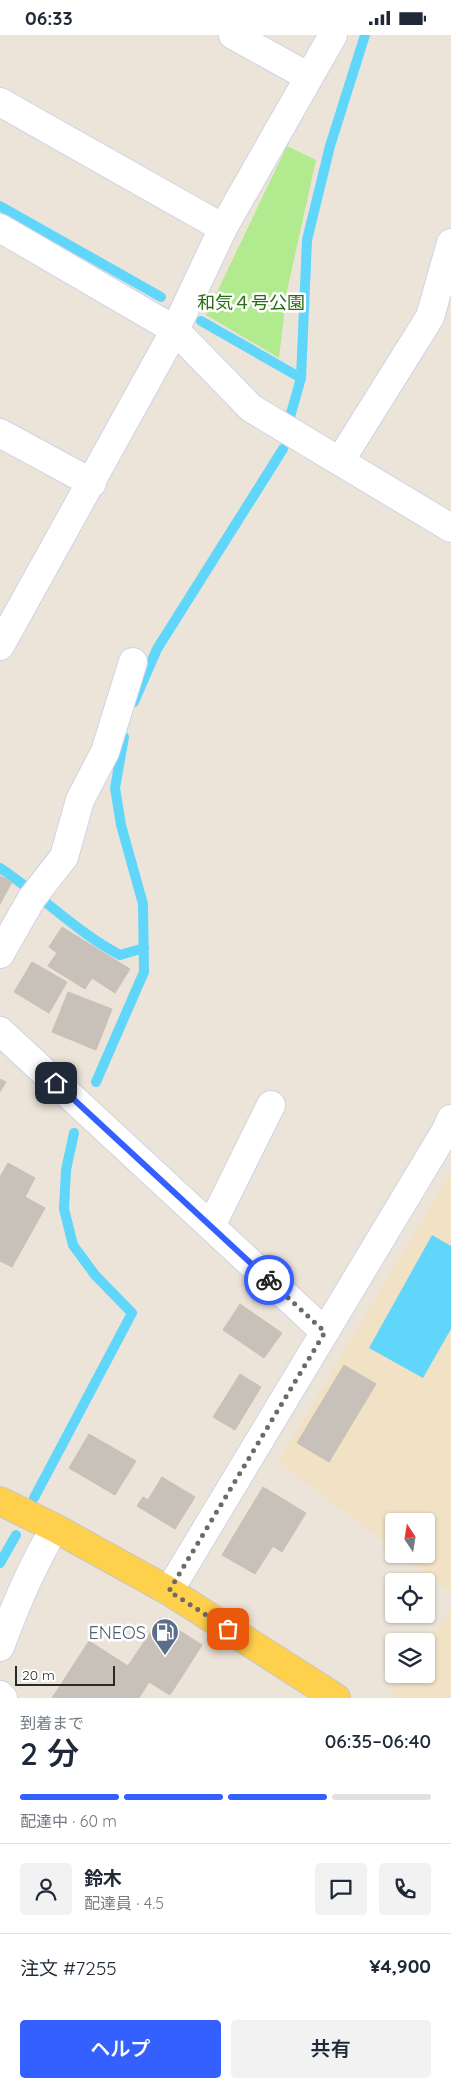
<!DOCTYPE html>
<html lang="ja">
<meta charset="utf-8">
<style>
:root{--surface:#fff;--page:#f2f2f3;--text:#1f2937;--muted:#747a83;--line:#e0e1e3;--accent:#3460ff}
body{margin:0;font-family:Quicksand,"Noto Sans JP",sans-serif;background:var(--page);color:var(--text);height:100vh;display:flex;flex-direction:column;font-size:19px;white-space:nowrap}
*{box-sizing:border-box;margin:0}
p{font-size:16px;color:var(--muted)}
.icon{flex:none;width:28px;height:28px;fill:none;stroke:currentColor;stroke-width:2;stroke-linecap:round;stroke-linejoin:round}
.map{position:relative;height:1663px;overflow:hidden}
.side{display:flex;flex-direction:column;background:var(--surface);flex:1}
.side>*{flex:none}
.needle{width:32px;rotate:348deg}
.tools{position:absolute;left:385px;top:1478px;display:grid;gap:10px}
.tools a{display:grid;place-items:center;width:50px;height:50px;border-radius:5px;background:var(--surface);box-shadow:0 1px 4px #0004;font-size:25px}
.scale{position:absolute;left:15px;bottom:12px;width:100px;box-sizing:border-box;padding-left:5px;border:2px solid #292929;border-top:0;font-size:14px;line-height:18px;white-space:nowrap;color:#292929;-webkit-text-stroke:4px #fff;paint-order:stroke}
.pin{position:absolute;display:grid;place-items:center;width:42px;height:42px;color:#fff;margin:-21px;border-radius:10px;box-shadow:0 2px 8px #0006}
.courier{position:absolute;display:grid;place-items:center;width:50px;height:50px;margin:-25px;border:4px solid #3460ff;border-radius:50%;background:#fff;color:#222;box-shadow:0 1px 6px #0007}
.head em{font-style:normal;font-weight:600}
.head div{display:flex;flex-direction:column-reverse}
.head{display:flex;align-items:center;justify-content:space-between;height:85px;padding:0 20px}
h1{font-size:32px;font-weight:600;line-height:38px}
.bar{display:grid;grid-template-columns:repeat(4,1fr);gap:8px 5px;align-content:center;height:60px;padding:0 20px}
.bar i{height:6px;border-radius:4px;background:var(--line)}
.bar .on{background:var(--accent)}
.bar p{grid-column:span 4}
.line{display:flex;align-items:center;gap:12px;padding:0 20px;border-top:1px solid var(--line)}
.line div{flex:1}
.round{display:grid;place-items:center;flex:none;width:52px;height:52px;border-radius:5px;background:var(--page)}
.cta{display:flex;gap:10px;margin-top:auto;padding:10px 20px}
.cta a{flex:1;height:58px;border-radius:5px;background:var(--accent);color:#fff;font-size:20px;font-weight:600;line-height:58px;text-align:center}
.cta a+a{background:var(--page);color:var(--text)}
.status{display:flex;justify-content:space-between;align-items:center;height:35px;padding:0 25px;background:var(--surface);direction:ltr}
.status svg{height:14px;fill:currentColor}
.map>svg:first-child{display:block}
.education{fill:#f1e2c6}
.green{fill:#b1ea8f}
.water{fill:#60d6fb}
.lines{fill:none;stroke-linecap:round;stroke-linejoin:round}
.stream{stroke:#60d6fb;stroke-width:10}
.building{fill:#c8c1b9;stroke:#c8c0b3}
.minor-casing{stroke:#ced3e4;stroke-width:30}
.major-casing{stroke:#c7c7c7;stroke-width:30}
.minor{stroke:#fff;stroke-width:28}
.major{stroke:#ffd04c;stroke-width:28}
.done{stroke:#6e6a67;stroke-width:5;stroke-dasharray:0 9}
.route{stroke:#3460ff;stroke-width:6}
.labels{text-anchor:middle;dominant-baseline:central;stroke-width:5;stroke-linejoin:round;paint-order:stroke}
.park-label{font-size:18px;fill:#286d12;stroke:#fff}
.service-label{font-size:18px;fill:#4e5e75;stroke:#fff;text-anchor:end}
</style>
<div class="status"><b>06:33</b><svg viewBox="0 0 49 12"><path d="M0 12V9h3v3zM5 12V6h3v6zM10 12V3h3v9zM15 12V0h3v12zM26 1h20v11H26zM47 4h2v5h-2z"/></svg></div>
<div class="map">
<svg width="451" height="1663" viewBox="0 0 451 1663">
<rect width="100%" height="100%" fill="#ede4d9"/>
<!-- education -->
<g class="education">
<path d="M 451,1137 L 451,1557 L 400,1519 L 426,1519 L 426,1486 L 394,1486 L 394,1514 L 278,1427 Z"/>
<path d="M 451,1573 L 451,1663 L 398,1663 L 389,1657 L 402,1639 L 426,1639 L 426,1607 Z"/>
</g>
<!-- green -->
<path class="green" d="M 287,111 L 316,125 L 287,256 L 279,323 L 206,280 Z"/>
<!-- water -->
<path class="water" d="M 432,1200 L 451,1211 L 451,1294 L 423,1343 L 369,1313 Z"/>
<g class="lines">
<!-- stream -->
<g class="stream">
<path d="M 0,171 L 161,262"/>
<path d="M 201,286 L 301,343"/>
<path d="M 290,382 L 301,343 L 307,205 L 330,111 L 365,0"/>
<path d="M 134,667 L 157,614 L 283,414"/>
<path d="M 0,833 C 41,860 76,897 120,920 L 144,913"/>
<path d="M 96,1047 L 144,937 L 143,869 L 121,790 L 115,753 L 124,702"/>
<path d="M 34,1463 L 132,1278 L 95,1240 L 73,1210 L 64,1174 L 66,1135 L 74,1098"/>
<path d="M 0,1528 L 16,1500"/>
</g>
</g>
<!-- building -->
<g class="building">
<path d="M 0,841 L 12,847 L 0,869 Z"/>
<path d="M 62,892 L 130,934 L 115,958 L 92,943 L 85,954 L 48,931 L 57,918 L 49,912 Z"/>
<path d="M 32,927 L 67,947 L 49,978 L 14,957 Z"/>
<path d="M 68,957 L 112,974 L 96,1015 L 52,997 Z"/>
<path d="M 0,1044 L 6,1047 L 0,1057 Z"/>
<path d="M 8,1128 L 35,1143 L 25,1162 L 45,1173 L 12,1232 L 0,1226 L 0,1142 Z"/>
<path d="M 240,1269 L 282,1298 L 264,1323 L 223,1295 Z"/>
<path d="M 344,1330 L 376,1349 L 329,1427 L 297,1408 Z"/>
<path d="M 240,1339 L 261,1352 L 235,1395 L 213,1382 Z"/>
<path d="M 89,1399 L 136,1426 L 115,1460 L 69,1433 Z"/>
<path d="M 162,1442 L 195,1462 L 175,1494 L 137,1471 L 143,1462 L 148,1465 Z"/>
<path d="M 263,1452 L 306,1478 L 282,1517 L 273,1511 L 255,1539 L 222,1520 Z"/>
<path d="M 160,1583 L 202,1610 L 170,1660 L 149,1647 L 139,1663 L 52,1663 L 89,1606 L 128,1631 Z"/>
</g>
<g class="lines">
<!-- minor casing -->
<g class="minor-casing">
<g id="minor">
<path d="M 233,0 L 309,42"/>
<path d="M 0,67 L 223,193"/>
<path d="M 0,193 L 175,295 L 251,373 L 451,493"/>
<path d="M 0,398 L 92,448"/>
<path d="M 340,426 L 430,282 L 451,208"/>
<path d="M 0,611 L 175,295 L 223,193 L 333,0"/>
<path d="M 0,919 L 32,863 L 64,822 L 80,765 L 105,717 L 133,627"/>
<path d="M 0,996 L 325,1297"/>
<path d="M 211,1191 L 271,1070"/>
<path d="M 169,1556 L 445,1097 L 451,1084"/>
<path d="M 0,1612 C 15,1571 32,1530 55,1493"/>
<path d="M 0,1660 L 3,1663"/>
</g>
</g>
<!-- major casing -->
<g class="major-casing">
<path id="major" d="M 0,1466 L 55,1493 L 169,1556 L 336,1663"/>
</g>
<!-- minor -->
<use href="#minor" class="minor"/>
<!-- major -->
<use href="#major" class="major"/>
</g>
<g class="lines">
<!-- done -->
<path class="done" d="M 228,1594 L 169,1556 L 325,1297 L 269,1245"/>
<!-- route -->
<path class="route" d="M 56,1048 L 269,1245"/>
</g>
<!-- icons -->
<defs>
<g id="fuel-pin" transform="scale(1.4375)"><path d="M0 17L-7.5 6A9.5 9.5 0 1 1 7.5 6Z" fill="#5c6f8a" stroke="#fff"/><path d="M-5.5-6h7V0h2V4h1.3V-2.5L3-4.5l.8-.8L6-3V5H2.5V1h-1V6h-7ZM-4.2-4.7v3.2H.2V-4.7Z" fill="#fff"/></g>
</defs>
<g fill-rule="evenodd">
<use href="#fuel-pin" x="165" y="1597"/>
</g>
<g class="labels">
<!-- park labels -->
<g class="park-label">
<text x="251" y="267">和気４号公園</text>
</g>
<!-- service labels -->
<g class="service-label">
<text x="146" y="1597">ENEOS</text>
</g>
</g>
</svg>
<div class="tools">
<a><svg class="needle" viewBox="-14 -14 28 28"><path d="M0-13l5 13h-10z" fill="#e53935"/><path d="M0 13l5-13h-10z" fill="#747a83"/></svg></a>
<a><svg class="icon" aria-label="locate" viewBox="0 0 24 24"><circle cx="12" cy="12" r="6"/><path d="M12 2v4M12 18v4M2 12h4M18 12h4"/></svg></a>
<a><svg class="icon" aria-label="layers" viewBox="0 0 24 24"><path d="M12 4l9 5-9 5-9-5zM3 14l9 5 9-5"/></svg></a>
</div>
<div class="scale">20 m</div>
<div class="pin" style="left:228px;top:1594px;background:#ea580c"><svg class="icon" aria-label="bag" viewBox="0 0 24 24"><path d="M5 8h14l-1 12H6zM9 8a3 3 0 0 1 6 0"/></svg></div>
<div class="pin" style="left:56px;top:1048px;background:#1f2937"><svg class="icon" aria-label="home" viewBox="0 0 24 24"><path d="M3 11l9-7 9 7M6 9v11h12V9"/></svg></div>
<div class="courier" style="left:269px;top:1245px"><svg class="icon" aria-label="bike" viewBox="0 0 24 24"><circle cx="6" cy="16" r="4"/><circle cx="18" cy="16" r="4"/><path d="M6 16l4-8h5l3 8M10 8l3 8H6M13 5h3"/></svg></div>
</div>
<section class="side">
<div class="head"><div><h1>2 分</h1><p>到着まで</p></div><em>06:35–06:40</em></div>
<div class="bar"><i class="on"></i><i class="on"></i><i class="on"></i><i></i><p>配達中 · 60 m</p></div>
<div class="line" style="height:90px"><a class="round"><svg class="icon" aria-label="person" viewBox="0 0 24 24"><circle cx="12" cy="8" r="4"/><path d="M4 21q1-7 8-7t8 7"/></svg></a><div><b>鈴木</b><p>配達員 · 4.5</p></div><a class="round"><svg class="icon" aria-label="chat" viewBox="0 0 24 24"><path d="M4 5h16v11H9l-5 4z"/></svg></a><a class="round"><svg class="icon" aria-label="phone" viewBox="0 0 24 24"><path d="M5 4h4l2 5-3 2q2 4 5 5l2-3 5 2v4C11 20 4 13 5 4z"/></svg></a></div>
<div class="line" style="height:65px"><div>注文 #7255</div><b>¥4,900</b></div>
<div class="cta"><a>ヘルプ</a><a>共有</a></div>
</section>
